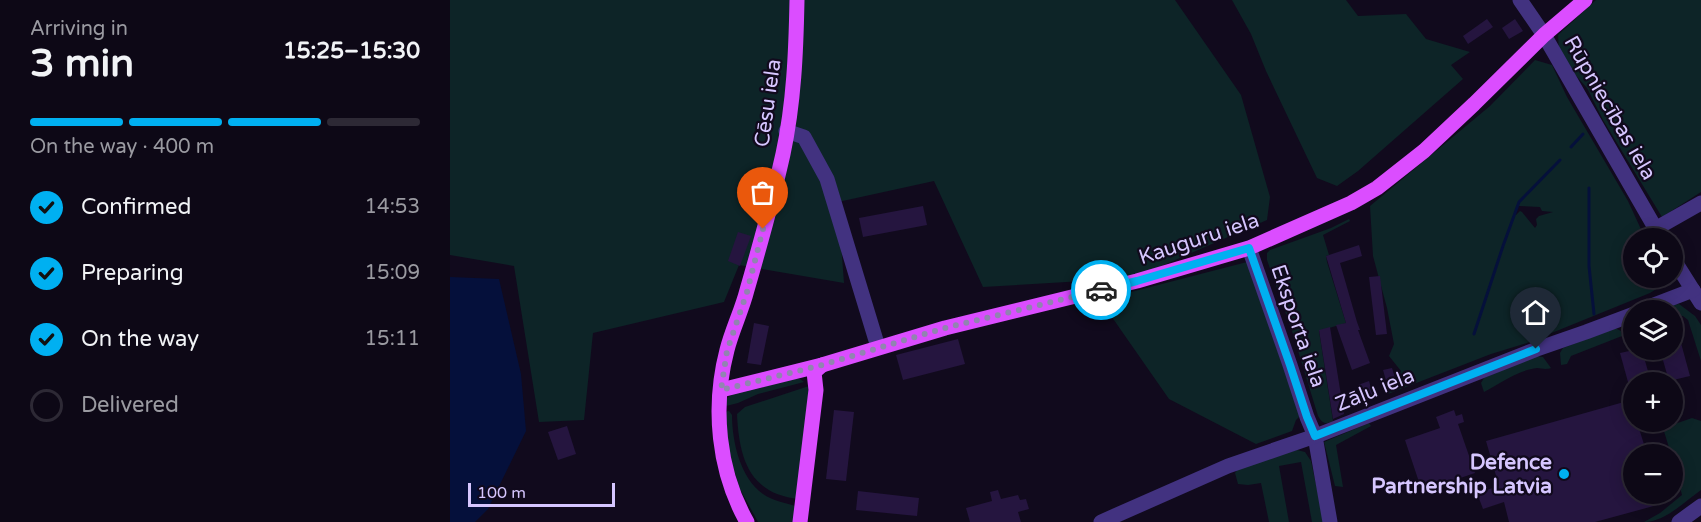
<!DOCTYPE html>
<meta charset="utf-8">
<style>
:root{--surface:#0d0816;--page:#1b1623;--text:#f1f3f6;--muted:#9a9aa1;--line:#2d2935;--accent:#00b0f1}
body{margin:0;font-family:"Varela Round",sans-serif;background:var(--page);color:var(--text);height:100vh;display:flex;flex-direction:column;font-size:22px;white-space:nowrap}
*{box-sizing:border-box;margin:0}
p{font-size:20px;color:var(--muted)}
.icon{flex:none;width:33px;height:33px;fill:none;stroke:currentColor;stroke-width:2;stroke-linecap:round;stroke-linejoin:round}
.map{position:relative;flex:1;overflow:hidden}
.panel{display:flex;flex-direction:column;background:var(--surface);width:450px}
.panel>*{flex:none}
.fabs{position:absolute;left:1173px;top:228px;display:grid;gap:12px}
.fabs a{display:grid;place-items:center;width:60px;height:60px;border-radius:50%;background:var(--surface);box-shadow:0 3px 15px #0003,0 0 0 2px var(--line);font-size:30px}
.scale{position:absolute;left:18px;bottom:15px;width:147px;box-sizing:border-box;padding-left:6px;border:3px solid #d6c6ff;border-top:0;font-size:16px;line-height:21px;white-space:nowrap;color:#d6c6ff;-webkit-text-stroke:4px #110a1d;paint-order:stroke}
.pin{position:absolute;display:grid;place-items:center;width:51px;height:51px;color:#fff;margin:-62px -26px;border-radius:50% 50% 50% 0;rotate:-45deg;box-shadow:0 0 6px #0007}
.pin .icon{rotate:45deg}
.courier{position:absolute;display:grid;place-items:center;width:60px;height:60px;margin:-30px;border:4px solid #00b0f1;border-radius:50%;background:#fff;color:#222;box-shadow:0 2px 8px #0007}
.headline em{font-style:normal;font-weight:700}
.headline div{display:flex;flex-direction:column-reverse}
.headline{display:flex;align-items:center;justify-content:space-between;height:102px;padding:0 30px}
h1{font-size:39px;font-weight:700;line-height:45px}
.bar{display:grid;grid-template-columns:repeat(4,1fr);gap:9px 6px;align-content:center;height:72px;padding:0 30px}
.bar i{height:8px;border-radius:4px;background:var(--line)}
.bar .selected{background:var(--accent)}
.bar p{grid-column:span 4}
ol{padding:0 30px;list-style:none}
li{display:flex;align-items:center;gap:18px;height:66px}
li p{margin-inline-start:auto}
li .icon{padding:6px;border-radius:50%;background:var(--accent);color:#111;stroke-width:4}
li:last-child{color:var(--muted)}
li i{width:33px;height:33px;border:3px solid var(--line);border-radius:50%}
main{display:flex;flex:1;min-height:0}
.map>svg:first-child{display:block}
.green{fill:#0d2427;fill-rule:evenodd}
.water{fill:#05103b}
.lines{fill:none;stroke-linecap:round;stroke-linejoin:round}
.stream{stroke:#05103b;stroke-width:3}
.building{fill:#25153f}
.minor{stroke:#423280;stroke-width:15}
.major{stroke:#db4dff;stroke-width:15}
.done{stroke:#9184b0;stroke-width:6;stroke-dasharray:0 10.8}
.route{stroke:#00b0f1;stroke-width:8}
.poi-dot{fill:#00b0f1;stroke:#110a1d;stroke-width:2}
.labels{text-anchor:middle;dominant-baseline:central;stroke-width:4.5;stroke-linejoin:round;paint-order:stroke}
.street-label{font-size:21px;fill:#d6c6ff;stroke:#110a1d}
.poi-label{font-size:21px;font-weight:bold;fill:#d6c6ff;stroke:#110a1d;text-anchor:end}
</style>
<main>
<section class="panel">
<div class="headline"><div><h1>3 min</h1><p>Arriving in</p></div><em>15:25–15:30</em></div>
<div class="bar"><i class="selected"></i><i class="selected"></i><i class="selected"></i><i></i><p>On the way · 400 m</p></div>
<ol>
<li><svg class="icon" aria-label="check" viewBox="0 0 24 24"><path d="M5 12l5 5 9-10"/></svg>Confirmed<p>14:53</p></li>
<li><svg class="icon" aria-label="check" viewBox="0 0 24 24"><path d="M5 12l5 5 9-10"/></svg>Preparing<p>15:09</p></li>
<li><svg class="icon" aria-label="check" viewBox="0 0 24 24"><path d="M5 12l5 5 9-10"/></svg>On the way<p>15:11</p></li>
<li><i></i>Delivered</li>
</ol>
</section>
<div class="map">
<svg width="1251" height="522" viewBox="0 0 1251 522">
<rect width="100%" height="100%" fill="#110a1d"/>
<!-- green -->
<g class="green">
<path d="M 0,0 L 725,0 L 791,95 L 820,197 L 817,220 L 684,278 L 533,287 L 484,181 L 388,202 L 394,283 L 289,265 L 274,302 L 143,333 L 134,420 L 89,422 L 64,266 L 0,255 Z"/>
<path d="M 782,0 L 896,0 L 908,16 L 956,14 L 976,39 L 1020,52 L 1001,65 L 1013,79 L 908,171 L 887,186 L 867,178 L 816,71 L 801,34 Z"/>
<path d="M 1146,0 L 1251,0 L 1251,192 L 1212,217 L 1153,120 L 1137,88 L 1121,70 L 1109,51 L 1108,35 Z"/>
<path d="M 1085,60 L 1102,65 L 1117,97 L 1178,201 L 1195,238 L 1184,238 L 1184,278 L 1214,278 L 1216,283 L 1200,293 L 1077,343 L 1041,354 L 938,394 L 951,371 L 939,356 L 944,344 L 937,308 L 923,256 L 920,206 L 1040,106 ZM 1068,206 L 1090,207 L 1092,211 L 1103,212 L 1089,216 L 1086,219 L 1087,225 L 1085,228 L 1072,212 L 1070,211 L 1066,215 L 1064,214 Z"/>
<path d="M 899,219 L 900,221 L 873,235 L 879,255 L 876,256 L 877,262 L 896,323 L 869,331 L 883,421 C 875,425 872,423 868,416 L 842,331 L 817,260 L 817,253 L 820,250 L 881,228 Z"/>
<path d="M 797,262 L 850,416 L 846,420 L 842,431 L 806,444 L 719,399 L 650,300 Z"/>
<path d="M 1229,304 L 1245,316 L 1251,325 L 1251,361 L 1238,320 L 1233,316 L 1223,315 L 1222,310 L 1217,310 L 1222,305 Z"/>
<path d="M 1165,328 L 1171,331 L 1172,336 L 1121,356 L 1117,364 L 1111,365 L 1110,353 L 1113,348 Z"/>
<path d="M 1086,356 L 1093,357 L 1101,368 C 1095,370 1092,368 1087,368 C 1068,370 1049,384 1034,392 L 1031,383 L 1034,378 Z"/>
<path d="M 341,379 L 350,379 L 354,382 L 308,394 L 288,403 L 272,407 L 277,398 L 286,392 L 307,389 Z"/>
<path d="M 359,386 L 349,499 C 299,494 289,458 287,414 L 295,407 Z"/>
<path d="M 279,411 L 282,415 C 282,441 290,478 313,494 C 323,501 337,503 348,507 L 346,522 L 308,522 L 290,489 L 279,454 L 273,412 Z"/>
<path d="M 1242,418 L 1251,421 L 1251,490 C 1234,502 1215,522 1194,522 L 1210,513 L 1232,495 L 1223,461 L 1222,454 L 1221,454 L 1213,428 Z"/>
<path d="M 919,423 L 921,426 L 886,445 L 893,487 L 885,486 L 874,442 Z"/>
<path d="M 847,450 L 855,452 L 861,461 L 874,522 L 862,522 L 851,462 L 829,466 L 839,522 L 819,522 L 811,483 L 798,485 L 788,484 L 785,473 L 789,467 Z"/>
</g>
<!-- water -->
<path class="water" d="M 0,277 L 49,279 L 71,374 L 76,431 L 38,509 L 25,522 L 0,522 Z"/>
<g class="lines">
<!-- stream -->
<g class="stream">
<path d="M 1121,147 L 1133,134"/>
<path d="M 1139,188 L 1139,266 L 1144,314"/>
<path d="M 1024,334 L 1053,246 L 1069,202 L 1110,160"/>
</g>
</g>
<!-- building -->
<g class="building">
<path d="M 1037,19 L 1043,27 L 1018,44 L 1013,36 Z"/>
<path d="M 1065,19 L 1073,31 L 1059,39 L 1052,28 Z"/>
<path d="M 473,206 L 477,225 L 413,237 L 409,218 Z"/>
<path d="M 288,232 L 301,236 L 290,266 L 278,261 Z"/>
<path d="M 909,245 L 912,256 L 890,263 L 907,322 L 910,330 L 908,330 L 920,363 L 902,370 L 886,325 L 896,323 L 876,256 Z"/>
<path d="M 930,276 L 937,334 L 926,335 L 919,277 Z"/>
<path d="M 1222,321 L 1225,321 L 1240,376 L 1219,381 L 1210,350 L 1222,350 Z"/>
<path d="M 304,323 L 319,326 L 311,365 L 297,363 Z"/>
<path d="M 880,327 L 894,414 L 883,419 L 869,330 Z"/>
<path d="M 508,339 L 515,364 L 453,380 L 446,355 Z"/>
<path d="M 1184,350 L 1192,350 L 1201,382 L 1178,382 L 1170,353 Z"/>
<path d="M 942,368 L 946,381 L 937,384 L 933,370 Z"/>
<path d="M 919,381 L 923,395 L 912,398 L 908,385 Z"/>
<path d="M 1181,400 L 1184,408 L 1184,422 L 1187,422 L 1197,454 L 1184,454 L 1184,494 L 1208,494 L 1211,504 L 1145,522 L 1059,522 L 1054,502 L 1033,509 L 1027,493 L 1049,486 L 1036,441 Z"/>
<path d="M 384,410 L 404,412 L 396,481 L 376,479 Z"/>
<path d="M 1004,410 L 1006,416 L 1012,414 L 1014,422 L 1008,424 L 1025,473 L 972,491 L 955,440 L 990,428 L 986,417 Z"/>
<path d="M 117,426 L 126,454 L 108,460 L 98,432 Z"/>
<path d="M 548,490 L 551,499 L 568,495 L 570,500 L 576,499 L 579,509 L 568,512 L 571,522 L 520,522 L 516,508 L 542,501 L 540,492 Z"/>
<path d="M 408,491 L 469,498 L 467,516 L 406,510 Z"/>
</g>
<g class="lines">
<!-- minor -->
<g class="minor">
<path d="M 1070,0 L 1094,35 L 1211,238"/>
<path d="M 336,131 L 354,137 L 377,179 L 428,347"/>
<path d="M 1205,229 L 1251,203"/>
<path d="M 799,248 L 840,365 L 857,417 L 865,436 L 880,522"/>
<path d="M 1222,257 L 1251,303"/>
<path d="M 1191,310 L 1243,290"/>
<path d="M 651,522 L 778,466 L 871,434 L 1087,349 L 1136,332 L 1184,314"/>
<path d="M 1229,522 L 1251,506"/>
</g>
<!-- major -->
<g class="major">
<path d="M 271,390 L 372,365 L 495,328 L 687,281 L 799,248 L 901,203 L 927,188 L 974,151 L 1024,104 L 1094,35 L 1135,0"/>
<path d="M 297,522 C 268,471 262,407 277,350 C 282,330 292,310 297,290 C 310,245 323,199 333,154 C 344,103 346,51 347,0"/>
<path d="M 350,522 L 366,390 L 364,372 L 372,365"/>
</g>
</g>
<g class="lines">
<!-- done -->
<path class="done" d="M 313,229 L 297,292 L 277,351 L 271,390 L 372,365 L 495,328 L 651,290"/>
<!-- route -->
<path class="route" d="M 651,290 L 687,281 L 799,248 L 840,365 L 857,417 L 865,436 L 1086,349"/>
</g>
<!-- markers -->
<circle class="poi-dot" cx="1114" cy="474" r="6"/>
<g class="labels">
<!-- street labels -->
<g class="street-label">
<text transform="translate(318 103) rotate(-82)">Cēsu iela</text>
<text transform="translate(1160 108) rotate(60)">Rūpniecības iela</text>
<text transform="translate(749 239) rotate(-18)">Kauguru iela</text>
<text transform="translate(848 326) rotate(71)">Eksporta iela</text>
<text transform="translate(925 390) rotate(-22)">Zāļu iela</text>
</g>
<!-- poi labels -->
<g class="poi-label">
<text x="1102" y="462">Defence<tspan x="1102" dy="24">Partnership Latvia</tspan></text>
</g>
</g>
</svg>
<div class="fabs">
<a><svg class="icon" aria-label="locate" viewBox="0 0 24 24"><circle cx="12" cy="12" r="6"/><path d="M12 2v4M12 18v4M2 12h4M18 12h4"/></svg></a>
<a><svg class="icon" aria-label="layers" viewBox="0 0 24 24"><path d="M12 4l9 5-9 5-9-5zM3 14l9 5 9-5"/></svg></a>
<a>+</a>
<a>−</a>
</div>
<div class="scale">100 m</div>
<div class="pin" style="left:313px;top:229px;background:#ea580c"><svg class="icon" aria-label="bag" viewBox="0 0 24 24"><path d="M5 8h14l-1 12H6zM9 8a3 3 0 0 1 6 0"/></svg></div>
<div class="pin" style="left:1086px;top:349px;background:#1f2937"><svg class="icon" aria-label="home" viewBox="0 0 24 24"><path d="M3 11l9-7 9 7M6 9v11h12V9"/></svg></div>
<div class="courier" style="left:651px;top:290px"><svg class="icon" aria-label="car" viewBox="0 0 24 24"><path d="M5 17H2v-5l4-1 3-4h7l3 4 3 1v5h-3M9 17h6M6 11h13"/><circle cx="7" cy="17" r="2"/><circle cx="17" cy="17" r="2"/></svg></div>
</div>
</main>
